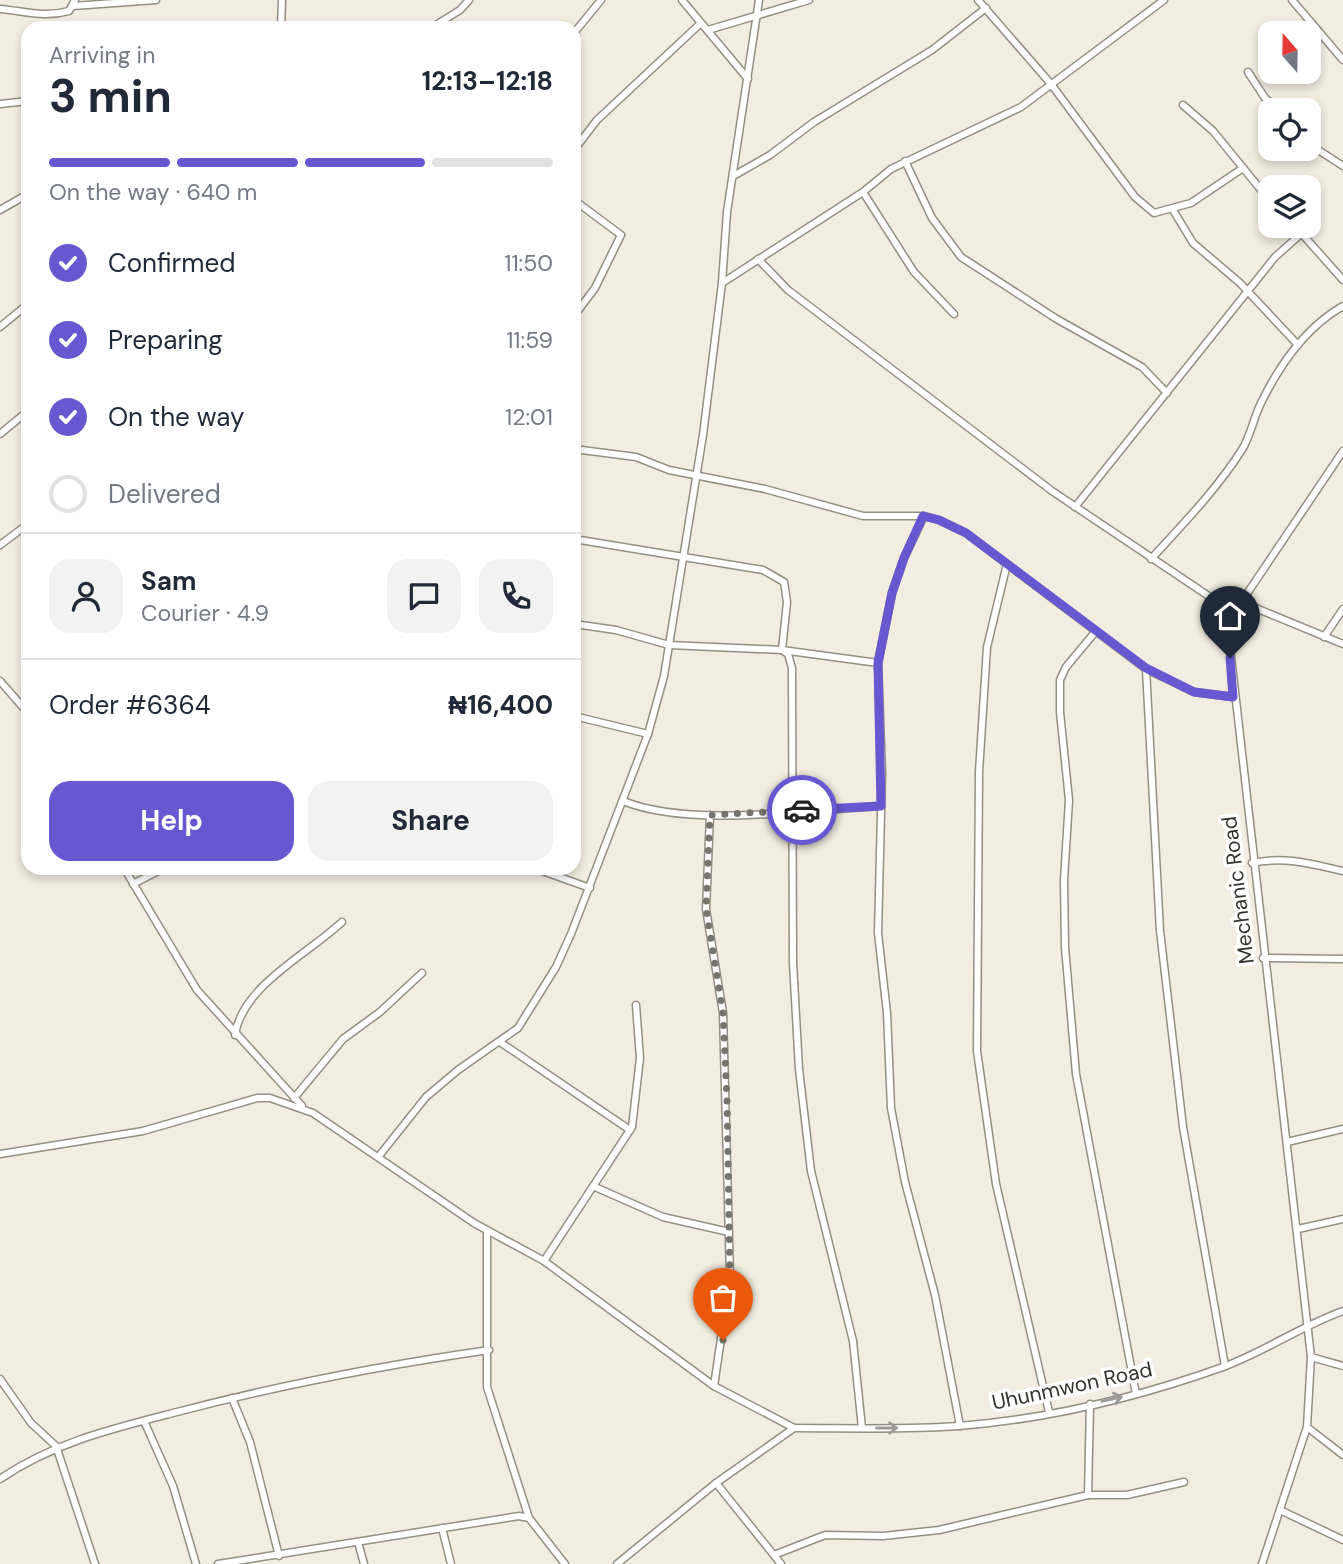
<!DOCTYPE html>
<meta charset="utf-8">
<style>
:root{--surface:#fff;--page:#f2f2f3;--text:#1f2937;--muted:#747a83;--line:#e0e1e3;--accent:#6758d2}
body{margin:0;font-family:"DM Sans",sans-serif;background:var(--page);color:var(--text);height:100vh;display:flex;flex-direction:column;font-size:26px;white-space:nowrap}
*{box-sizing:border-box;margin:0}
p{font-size:23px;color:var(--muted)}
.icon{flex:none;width:38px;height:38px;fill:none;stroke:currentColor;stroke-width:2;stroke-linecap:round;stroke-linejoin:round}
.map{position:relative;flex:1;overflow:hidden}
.drawer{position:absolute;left:21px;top:21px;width:560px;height:854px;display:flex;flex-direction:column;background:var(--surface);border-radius:21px;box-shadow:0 4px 10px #0003}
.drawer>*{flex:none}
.needle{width:46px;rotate:340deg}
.tools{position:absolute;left:1258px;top:21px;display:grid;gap:14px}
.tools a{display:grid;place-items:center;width:63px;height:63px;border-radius:14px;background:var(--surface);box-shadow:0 4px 10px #0003;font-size:35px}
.pin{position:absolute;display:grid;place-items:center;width:60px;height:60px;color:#fff;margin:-72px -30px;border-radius:50% 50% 50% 0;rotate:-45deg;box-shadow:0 0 7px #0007}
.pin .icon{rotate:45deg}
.courier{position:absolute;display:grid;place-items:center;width:70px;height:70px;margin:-35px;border:5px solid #6758d2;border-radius:50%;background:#fff;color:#222;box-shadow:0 2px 9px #0007}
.headline em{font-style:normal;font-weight:700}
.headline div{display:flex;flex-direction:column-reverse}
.headline{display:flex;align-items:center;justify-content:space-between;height:119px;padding:0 28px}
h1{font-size:46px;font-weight:700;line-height:52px}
.bar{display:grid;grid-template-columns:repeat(4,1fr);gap:10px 7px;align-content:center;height:84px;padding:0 28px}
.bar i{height:9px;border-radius:5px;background:var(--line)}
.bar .on{background:var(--accent)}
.bar p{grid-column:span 4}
.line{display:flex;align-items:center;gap:18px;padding:0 28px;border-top:2px solid var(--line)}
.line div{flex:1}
.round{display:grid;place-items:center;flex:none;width:74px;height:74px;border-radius:21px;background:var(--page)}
ol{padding:0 28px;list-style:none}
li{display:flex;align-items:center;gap:21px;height:77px}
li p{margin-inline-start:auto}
li .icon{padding:7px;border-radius:50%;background:var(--accent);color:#fff;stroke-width:4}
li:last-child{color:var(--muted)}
li i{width:38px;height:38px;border:4px solid var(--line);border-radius:50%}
.button{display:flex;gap:14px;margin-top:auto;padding:14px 28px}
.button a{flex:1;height:80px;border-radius:21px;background:var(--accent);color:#fff;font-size:28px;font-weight:700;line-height:80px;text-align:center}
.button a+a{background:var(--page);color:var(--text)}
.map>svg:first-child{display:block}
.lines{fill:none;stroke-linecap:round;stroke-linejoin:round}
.minor-casing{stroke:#948f83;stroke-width:9}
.minor{stroke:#fff;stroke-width:6}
.oneway{stroke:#9a9996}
.done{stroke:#77746c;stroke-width:7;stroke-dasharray:0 12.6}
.route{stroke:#6758d2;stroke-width:9}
.labels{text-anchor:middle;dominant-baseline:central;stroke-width:7;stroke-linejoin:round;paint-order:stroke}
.street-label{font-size:21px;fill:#35332e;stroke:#fff}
</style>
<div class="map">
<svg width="1343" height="1564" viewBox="0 0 1343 1564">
<rect width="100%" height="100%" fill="#f2ede0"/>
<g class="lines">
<!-- minor casing -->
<g class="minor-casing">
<g id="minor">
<path d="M 682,0 L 748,79"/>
<path d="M 978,0 L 1051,84 L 1135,197 L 1154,213 L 1191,203 L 1243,168"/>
<path d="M 1292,0 L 1343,60"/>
<path d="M 73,6 L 156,0"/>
<path d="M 0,9 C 25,11 44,18 69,11 L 75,0"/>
<path d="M 281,28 L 282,0"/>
<path d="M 431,28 L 460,10 L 469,0"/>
<path d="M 708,30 L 809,0"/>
<path d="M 574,33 L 601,0"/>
<path d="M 1248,72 L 1265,98 L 1280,110"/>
<path d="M 0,104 L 28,101"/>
<path d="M 1183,105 L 1213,131 L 1270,201"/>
<path d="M 1309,144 L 1343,166"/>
<path d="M 574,150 L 597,120 L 701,23"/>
<path d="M 905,161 L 932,218 L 961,257 L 1055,318 L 1142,367 L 1167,393"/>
<path d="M 735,175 L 770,155 L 814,122 L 932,50 L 986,8"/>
<path d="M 863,192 L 914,272 L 954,314"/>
<path d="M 574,200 L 621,235 L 595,288 L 574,316"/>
<path d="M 0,210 L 28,194"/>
<path d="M 1173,210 L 1193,243 L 1240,283 L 1298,345"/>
<path d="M 1295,226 L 1343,280"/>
<path d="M 758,259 L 788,290 L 1052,491 L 1234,613"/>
<path d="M 722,283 L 863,192 L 891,169 L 1021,107 L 1164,0"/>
<path d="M 0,327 L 28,304"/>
<path d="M 0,434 L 28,411"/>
<path d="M 574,449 L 636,457 L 669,470 L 765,489 L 863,516 L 924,516 L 939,520 L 966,533 L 1146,669 L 1194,692 L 1233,697"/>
<path d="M 1075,507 L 1275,257 L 1302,233"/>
<path d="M 924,516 L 904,558 L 892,593 L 878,663 L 882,773 L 878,933 L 887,1013 L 891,1108 L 905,1182 L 935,1295 L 960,1426"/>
<path d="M 574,539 L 763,570 L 784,582 L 787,602 L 782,650 L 788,654 L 792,668 L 793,963 L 799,1069 L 811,1171 L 853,1341 L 862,1428"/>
<path d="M 0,545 L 28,524"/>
<path d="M 1151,559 C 1183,524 1218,488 1243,448 C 1251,434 1254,417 1261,403 C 1279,366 1306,327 1343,306"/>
<path d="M 1007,564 L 987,647 L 979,772 L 977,1051 L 996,1184 L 1049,1412"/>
<path d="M 1241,602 L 1343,644"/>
<path d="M 574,624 L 616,630 L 669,645 L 782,650 L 878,663"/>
<path d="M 1096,631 L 1066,667 L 1060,680 L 1060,712 L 1069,800 L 1064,880 L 1065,947 L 1076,1074 L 1136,1394"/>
<path d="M 1324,637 L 1343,609"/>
<path d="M 1146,669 L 1160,931 L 1183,1127 L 1225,1366"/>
<path d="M 0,681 L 28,713"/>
<path d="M 574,716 L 648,734"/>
<path d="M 623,801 C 690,828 807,810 881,806"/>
<path d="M 710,815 L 706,909 L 723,1013 L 730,1277 L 714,1386"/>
<path d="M 1252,863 C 1285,856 1311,864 1343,871"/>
<path d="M 124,868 L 197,990 L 302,1106"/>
<path d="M 534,868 L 590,888"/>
<path d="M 133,884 L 164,868"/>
<path d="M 1263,958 L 1343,959"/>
<path d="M 235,1035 C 242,986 308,954 342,922"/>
<path d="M 500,1042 L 630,1130"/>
<path d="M 294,1098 L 343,1039 L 380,1012 L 422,973"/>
<path d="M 1287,1142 L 1343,1129"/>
<path d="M 0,1154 L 143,1131 L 257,1098 L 270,1098 L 313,1113 L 474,1223 L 544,1261 L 714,1386 L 794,1428 L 716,1483 L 617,1564"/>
<path d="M 379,1156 L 426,1097 L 458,1070 L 518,1028 L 556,967 L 571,934 L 648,734 L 664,676 L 703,435 L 722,283 L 727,212 L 759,0"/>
<path d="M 595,1187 L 663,1217 L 729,1232"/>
<path d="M 1298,1229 L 1343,1219"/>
<path d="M 487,1231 L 487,1387 L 529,1518"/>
<path d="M 544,1261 L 632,1127 L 640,1058 L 636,1005"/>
<path d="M 1311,1357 L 1343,1366"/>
<path d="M 0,1379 L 31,1423 L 56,1446 L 95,1564"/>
<path d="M 232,1398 L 250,1442 L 279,1556"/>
<path d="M 144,1421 L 173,1486 L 196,1564"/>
<path d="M 1307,1427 L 1343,1455"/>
<path d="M 794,1428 C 849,1428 904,1430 959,1426 C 1047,1419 1139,1397 1223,1367 C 1264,1352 1301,1326 1343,1311"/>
<path d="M 0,1479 C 54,1442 115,1428 177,1412 C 280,1385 385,1365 489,1350"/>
<path d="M 716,1483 L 781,1564"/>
<path d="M 1088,1495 L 1127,1495 L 1184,1482"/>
<path d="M 1280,1510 L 1343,1540"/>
<path d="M 442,1528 L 451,1564"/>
<path d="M 358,1542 L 364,1564"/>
<path d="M 774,1555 L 825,1535 L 883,1536 L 939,1530 L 1088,1495 L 1090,1404"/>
<path d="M 218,1564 L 519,1516 L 529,1518 L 565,1564"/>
<path d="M 1262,1564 L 1307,1427 L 1311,1357 L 1229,639 L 1234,613 L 1343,451"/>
</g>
</g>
<!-- minor -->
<use href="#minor" class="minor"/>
</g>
<!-- one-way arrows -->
<defs><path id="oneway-shaft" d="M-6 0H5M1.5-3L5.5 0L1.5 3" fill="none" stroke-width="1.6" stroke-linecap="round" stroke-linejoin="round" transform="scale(1.75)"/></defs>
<g class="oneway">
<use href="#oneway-shaft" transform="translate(1112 1399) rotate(-13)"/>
<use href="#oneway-shaft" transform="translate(887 1428)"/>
</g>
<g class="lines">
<!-- done -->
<path class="done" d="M 723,1340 L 730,1277 L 727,1100 L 723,1013 L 706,909 L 710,815 L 802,810"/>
<!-- route -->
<path class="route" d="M 802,810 L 881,806 L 878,663 L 892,593 L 904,558 L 923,516 L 939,520 L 966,533 L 1146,668 L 1194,692 L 1233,697 L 1230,658"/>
</g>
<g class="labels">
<!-- street labels -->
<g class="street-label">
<text transform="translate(1238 890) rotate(-97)">Mechanic Road</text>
<text transform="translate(1072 1386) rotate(-12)">Uhunmwon Road</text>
</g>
</g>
</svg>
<div class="tools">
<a><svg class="needle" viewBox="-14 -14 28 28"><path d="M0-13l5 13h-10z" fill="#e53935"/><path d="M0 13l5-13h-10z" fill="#747a83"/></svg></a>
<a><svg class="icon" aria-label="locate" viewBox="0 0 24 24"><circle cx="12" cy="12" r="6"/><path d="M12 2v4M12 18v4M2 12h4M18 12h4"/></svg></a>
<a><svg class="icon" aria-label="layers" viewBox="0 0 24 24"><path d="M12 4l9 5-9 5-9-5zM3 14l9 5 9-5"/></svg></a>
</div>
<div class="pin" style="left:723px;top:1340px;background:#ea580c"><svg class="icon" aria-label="bag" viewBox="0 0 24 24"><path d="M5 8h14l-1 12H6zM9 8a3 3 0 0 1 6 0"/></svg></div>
<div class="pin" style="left:1230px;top:658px;background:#1f2937"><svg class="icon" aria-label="home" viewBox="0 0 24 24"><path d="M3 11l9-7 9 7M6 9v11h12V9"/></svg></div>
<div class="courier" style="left:802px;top:810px"><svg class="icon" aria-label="car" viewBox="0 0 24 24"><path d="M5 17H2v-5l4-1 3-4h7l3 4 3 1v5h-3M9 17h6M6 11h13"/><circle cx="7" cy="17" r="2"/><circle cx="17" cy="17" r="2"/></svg></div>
<section class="drawer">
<div class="headline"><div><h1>3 min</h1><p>Arriving in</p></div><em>12:13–12:18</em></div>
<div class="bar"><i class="on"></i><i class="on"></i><i class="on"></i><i></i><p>On the way · 640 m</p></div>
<ol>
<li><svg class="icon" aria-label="check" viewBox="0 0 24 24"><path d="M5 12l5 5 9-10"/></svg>Confirmed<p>11:50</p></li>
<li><svg class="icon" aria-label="check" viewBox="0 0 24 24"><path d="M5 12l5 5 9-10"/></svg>Preparing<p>11:59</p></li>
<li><svg class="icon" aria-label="check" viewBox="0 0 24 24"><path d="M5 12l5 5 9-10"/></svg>On the way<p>12:01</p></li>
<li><i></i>Delivered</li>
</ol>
<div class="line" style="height:126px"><a class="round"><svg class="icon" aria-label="person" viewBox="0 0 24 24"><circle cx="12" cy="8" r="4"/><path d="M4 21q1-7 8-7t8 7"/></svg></a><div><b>Sam</b><p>Courier · 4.9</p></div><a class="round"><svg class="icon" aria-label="chat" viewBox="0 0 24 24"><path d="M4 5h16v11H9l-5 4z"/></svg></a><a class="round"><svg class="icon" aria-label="phone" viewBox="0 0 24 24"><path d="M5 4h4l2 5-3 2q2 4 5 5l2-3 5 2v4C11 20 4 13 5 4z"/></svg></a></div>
<div class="line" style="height:91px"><div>Order #6364</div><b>₦16,400</b></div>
<div class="button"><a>Help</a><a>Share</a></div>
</section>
</div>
